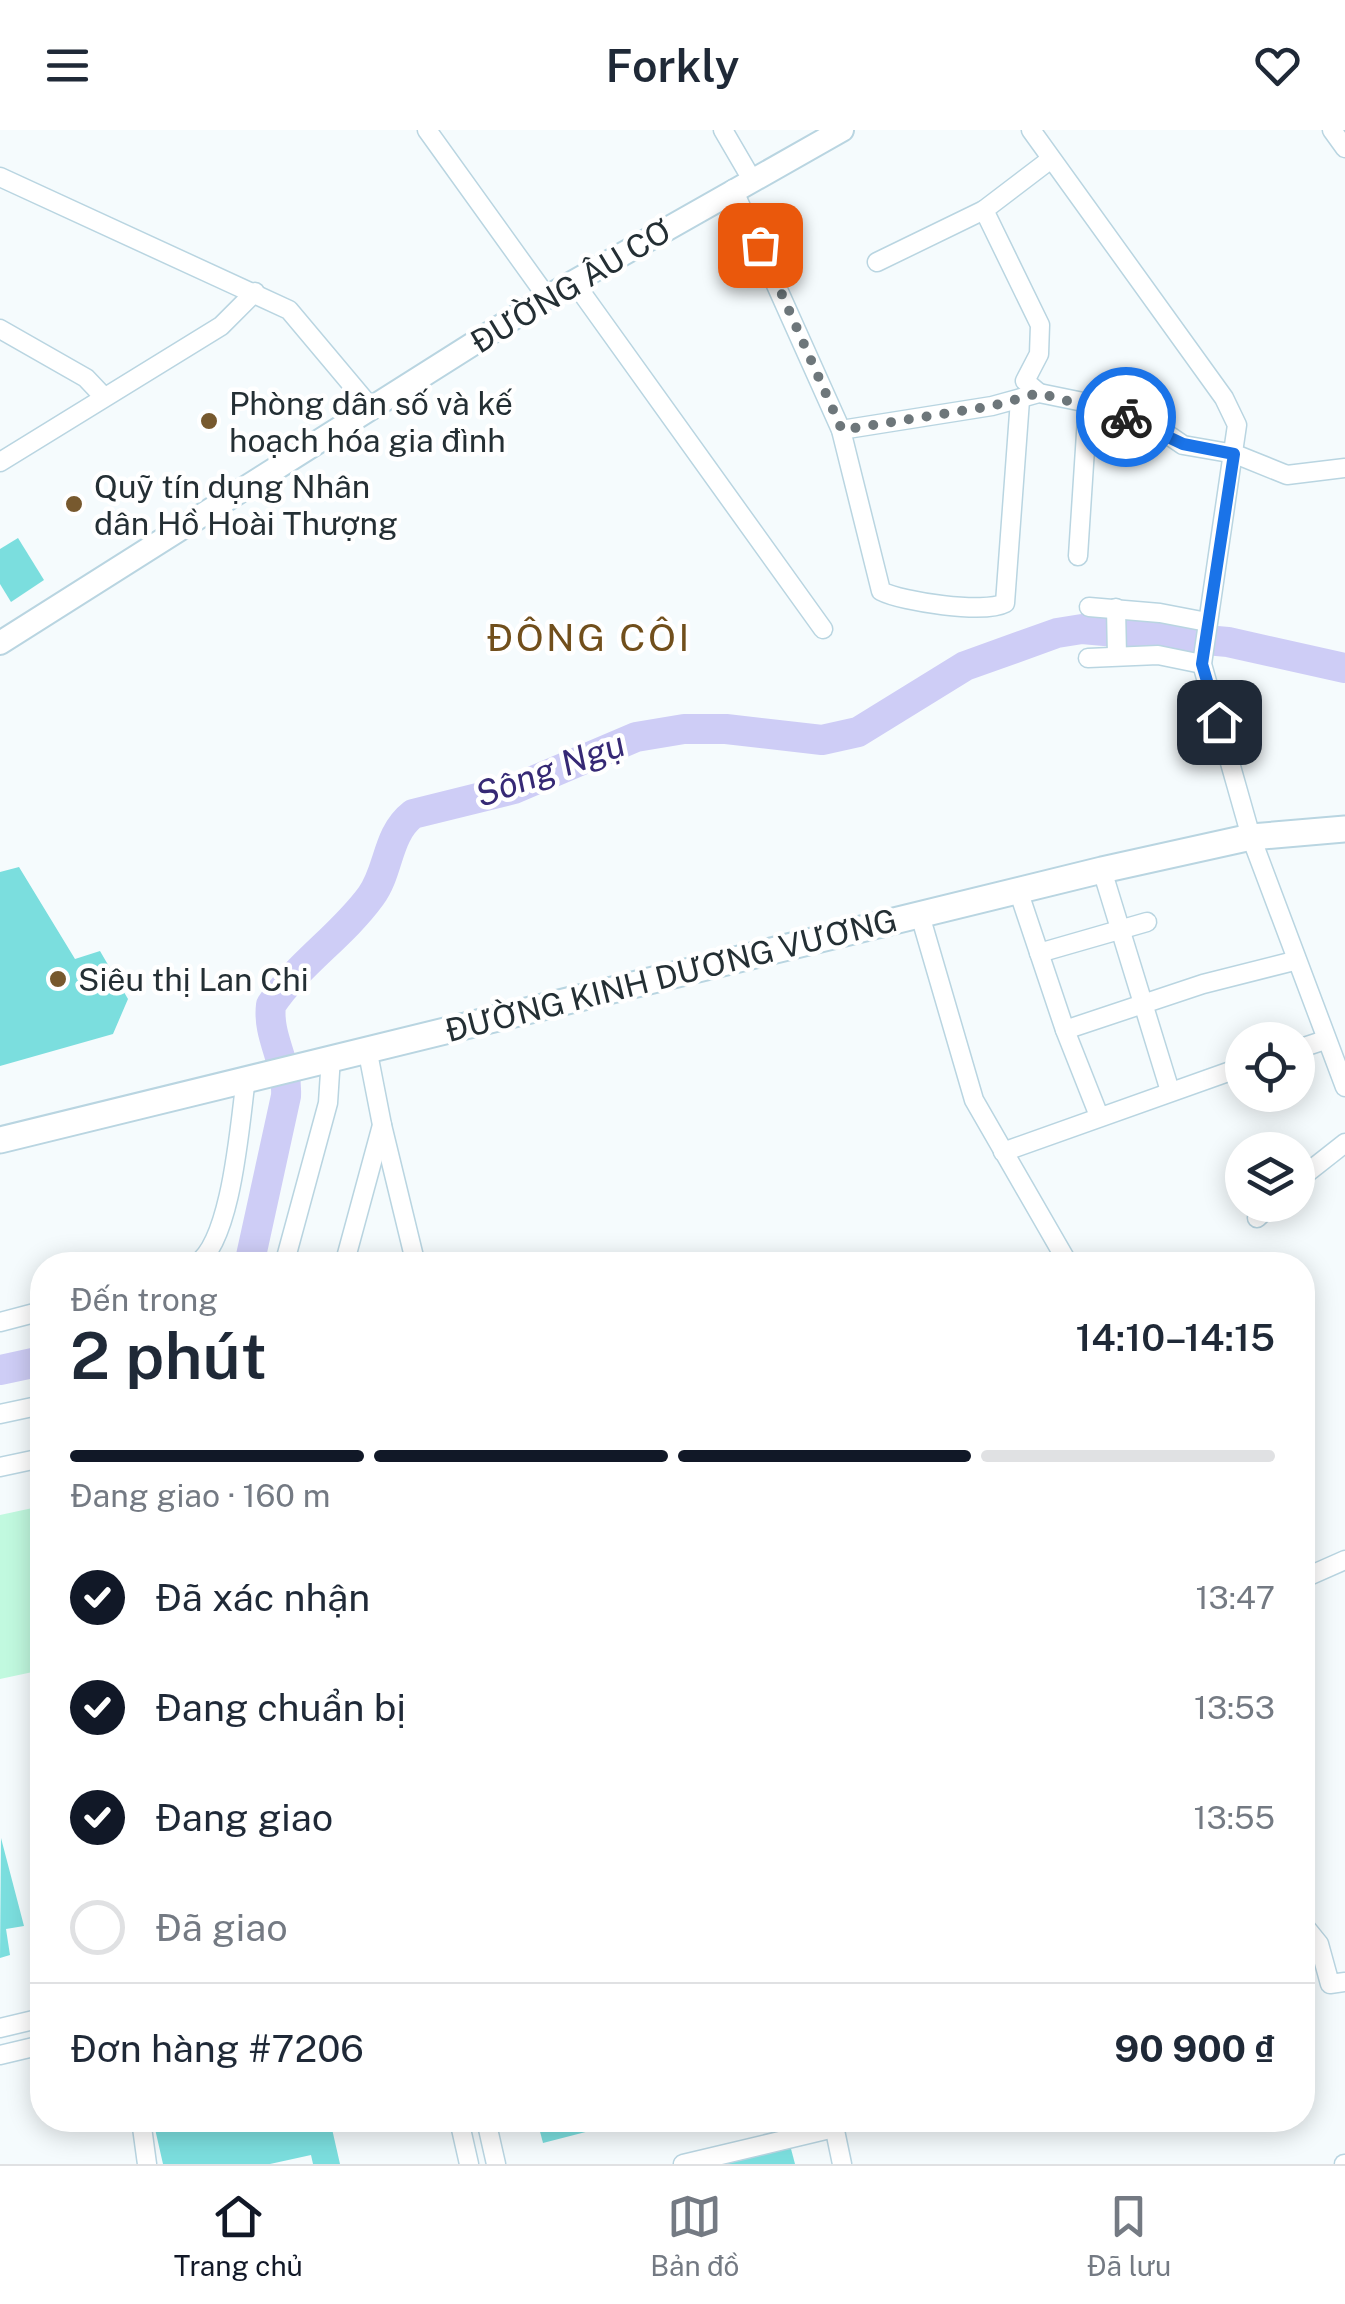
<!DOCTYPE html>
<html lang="vi">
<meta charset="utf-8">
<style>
:root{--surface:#fff;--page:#f2f2f3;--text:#1f2937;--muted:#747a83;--line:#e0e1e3;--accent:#111827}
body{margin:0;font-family:"Public Sans",sans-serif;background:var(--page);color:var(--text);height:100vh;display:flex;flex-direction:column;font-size:38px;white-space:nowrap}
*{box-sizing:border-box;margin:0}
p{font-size:32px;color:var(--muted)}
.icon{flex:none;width:55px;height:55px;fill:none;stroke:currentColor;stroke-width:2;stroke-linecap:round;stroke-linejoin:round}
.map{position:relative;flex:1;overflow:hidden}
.drawer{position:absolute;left:30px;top:1122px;width:1285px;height:880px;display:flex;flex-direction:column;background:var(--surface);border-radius:40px;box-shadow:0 5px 25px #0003}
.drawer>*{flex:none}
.buttons{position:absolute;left:1225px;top:892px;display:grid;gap:20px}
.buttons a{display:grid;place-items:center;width:90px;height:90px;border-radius:50%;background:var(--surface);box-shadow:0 5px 25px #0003;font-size:50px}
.pin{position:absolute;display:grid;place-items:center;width:85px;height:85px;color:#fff;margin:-42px;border-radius:20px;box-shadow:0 5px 15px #0006}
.courier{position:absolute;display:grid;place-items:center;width:100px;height:100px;margin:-50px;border:8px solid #1a73e8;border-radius:50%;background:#fff;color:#222;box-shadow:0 2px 12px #0007}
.head em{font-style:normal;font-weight:600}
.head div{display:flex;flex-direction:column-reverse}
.head{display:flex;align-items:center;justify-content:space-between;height:170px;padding:0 40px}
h1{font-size:65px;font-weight:600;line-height:75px}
.bar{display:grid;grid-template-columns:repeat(4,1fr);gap:15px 10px;align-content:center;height:120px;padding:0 40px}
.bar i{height:12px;border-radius:8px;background:var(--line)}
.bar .selected{background:var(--accent)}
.bar p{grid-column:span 4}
.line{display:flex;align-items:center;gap:25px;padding:0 40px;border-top:2px solid var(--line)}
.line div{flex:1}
ol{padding:0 40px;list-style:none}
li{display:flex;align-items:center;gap:30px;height:110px}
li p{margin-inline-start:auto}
li .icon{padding:10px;border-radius:50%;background:var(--accent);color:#fff;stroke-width:4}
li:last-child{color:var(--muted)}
li i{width:55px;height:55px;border:5px solid var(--line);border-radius:50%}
header{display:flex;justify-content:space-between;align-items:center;height:130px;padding:0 40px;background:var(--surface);font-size:45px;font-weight:600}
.tabs{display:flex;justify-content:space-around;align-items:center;height:140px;border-top:2px solid var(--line);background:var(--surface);font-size:28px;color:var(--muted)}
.tabs a{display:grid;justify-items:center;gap:5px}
.tabs .selected{color:var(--accent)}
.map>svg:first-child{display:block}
.green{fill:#c1f9df}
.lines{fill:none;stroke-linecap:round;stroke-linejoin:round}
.river{stroke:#cecdf6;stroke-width:30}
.building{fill:#7bdede}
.minor-casing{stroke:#b9d5e1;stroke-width:21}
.major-casing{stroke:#b9d5e1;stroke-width:26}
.highway-casing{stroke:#b9d5e1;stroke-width:29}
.minor{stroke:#fff;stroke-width:18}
.major{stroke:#fff;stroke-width:22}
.highway{stroke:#fff;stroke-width:25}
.done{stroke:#6d767a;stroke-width:10;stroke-dasharray:0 18}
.route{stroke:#1a73e8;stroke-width:12}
.poi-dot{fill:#77592e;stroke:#fff;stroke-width:4}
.labels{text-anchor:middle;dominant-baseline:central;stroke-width:9;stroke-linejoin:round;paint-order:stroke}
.street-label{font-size:32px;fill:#242f34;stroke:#fff}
.poi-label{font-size:32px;fill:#242f34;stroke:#fff;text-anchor:start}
.water-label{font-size:35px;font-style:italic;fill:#362975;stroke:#fff}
.quarter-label{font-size:38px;letter-spacing:2.5px;fill:#714f1c;stroke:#fff}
</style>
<header><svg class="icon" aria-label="menu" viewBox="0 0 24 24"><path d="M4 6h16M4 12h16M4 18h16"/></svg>Forkly<svg class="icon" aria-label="heart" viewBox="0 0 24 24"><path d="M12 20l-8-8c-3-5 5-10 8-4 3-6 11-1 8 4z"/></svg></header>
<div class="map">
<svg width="1345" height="2034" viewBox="0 0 1345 2034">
<rect width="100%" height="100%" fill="#f5fbfd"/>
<!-- green -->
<path class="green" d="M 42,1376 L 42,1540 L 0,1549 L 0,1385 Z"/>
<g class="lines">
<!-- river -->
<g class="river">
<path d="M 249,1135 L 286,966 C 288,932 267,907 271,875 C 298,834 342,806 371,766 C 390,740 386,705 413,684 L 514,659 L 636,607 L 684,599 L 726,599 L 822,610 L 858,602 L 965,536 L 1057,503 L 1082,499 L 1228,512 L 1345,538"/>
<path d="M 0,1240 L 42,1231"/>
</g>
</g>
<!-- building -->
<g class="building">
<path d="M 18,408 L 44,450 L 11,472 L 0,454 L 0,419 Z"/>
<path d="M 19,737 L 75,829 L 100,821 L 128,869 L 113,904 L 0,936 L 0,742 Z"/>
<path d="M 1,1708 L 24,1796 L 6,1799 L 10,1825 L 0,1828 Z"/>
<path d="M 153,1990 L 330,1990 L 340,2034 L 313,2034 L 311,2025 L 270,2034 L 163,2034 Z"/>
<path d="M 537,1990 L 603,1990 L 605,1997 L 543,2013 Z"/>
<path d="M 790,2015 L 795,2034 L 717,2034 Z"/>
</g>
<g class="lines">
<!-- minor casing -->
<g class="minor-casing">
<g id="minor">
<path d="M 427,0 L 547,167"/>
<path d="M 723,0 L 751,48"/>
<path d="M 1031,0 L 1224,268 L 1237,295 L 1202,534 L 1251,707 L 1345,957"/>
<path d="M 1332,0 L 1345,18"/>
<path d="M 0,47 L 289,180 L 373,280"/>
<path d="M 733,59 L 841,300 L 881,461 C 902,472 985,484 1005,473 L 1020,270"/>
<path d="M 877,132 L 984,80"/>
<path d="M 574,152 L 823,499"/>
<path d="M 0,199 L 86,248 L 104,267"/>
<path d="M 1039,263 L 1025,251 L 1039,224 L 1040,195 L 984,80 L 1051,29"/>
<path d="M 841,300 L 992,276 L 1039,263 L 1088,273 L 1161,300 L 1183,315 L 1235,324 L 1287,345 L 1345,338"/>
<path d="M 0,332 L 221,196 L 255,162"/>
<path d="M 1078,426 L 1088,273"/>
<path d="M 1089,477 L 1160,483 L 1207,492"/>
<path d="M 1116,478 L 1117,526"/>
<path d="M 1088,528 L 1158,525 L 1202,534"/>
<path d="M 1102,740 L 1170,961"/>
<path d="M 1018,760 L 1065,900 L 1203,854 L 1294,831"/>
<path d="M 920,785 L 974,970 L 1069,1135"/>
<path d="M 1039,823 L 1147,792"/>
<path d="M 1065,900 L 1099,986"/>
<path d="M 1298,919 L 1325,910"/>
<path d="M 382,995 L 416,1135"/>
<path d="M 1003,1022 L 1242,937"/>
<path d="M 1298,1050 L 1345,1013"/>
<path d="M 1257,1088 L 1271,1075"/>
<path d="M 195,1135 C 232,1113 240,991 246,948"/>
<path d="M 284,1135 L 328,973 L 331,927"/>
<path d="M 344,1135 L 382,995 L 367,918"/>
<path d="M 0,1192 L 42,1181"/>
<path d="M 0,1284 L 42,1275"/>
<path d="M 0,1337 L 42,1328"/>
<path d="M 1302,1449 L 1345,1430"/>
<path d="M 1302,1793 L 1319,1814 L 1330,1854 L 1345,1852"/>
<path d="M 0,1898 L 42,1888"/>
<path d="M 0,1925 L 42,1915"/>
<path d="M 141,1990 L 147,2034"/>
<path d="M 459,1990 L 469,2034"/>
<path d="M 486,1990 L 496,2034"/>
<path d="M 833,1991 L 842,2034"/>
<path d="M 683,2034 L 834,1998"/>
<path d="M 1344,2034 L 1345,2034"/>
</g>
</g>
<!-- major casing -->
<g class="major-casing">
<path id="major" d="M 0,513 L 547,167 L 842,0"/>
</g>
<!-- highway casing -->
<g class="highway-casing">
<path id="highway" d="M 0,1010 L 1102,740 L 1251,707 L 1345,699"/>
</g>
<!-- minor -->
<use href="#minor" class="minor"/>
<!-- major -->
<use href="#major" class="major"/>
<!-- highway -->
<use href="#highway" class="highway"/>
</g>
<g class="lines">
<!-- done -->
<path class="done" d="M 760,115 L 842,300 L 992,276 L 1039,263 L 1126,287"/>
<!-- route -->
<path class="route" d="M 1126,287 L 1183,314 L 1234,324 L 1202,534 L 1219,592"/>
</g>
<!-- markers -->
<g class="poi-dot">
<circle cx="209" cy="291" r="10"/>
<circle cx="74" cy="374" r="10"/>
<circle cx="58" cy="849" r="10"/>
</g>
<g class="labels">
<!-- street labels -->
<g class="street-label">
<text transform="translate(571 156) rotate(-31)">ĐƯỜNG ÂU CƠ</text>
<text transform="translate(671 845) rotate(-14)">ĐƯỜNG KINH DƯƠNG VƯƠNG</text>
</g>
<!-- poi labels -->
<g class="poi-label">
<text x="229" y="273">Phòng dân số và kế<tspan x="229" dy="37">hoạch hóa gia đình</tspan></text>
<text x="94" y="356">Quỹ tín dụng Nhân<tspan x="94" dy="37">dân Hồ Hoài Thượng</tspan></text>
<text x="78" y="849">Siêu thị Lan Chi</text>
</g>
<!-- water labels -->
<g class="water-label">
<text transform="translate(550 639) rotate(-20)">Sông Ngụ</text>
</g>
<!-- quarter labels -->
<g class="quarter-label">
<text x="589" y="507">ĐÔNG CÔI</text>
</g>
</g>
</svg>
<div class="buttons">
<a><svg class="icon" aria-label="locate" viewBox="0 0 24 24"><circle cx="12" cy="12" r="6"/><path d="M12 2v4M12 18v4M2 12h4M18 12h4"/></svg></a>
<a><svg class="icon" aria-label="layers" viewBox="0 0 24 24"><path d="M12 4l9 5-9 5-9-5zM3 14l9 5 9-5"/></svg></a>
</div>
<div class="pin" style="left:760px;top:115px;background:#ea580c"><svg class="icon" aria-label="bag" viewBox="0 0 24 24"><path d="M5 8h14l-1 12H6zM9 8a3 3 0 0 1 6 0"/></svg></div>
<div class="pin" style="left:1219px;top:592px;background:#1f2937"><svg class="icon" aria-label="home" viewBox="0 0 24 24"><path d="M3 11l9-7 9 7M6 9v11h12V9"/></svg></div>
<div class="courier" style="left:1126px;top:287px"><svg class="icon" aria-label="bike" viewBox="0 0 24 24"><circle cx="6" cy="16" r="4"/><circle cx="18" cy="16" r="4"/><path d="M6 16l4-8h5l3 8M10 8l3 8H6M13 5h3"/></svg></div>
<section class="drawer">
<div class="head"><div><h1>2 phút</h1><p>Đến trong</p></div><em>14:10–14:15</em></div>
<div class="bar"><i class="selected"></i><i class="selected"></i><i class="selected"></i><i></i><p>Đang giao · 160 m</p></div>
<ol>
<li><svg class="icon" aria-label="check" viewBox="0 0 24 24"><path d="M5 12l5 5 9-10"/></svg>Đã xác nhận<p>13:47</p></li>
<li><svg class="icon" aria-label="check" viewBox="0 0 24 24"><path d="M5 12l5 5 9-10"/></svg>Đang chuẩn bị<p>13:53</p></li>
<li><svg class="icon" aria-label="check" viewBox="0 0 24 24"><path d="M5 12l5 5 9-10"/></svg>Đang giao<p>13:55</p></li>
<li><i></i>Đã giao</li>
</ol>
<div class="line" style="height:130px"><div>Đơn hàng #7206</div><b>90 900 ₫</b></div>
</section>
</div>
<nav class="tabs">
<a class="selected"><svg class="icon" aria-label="home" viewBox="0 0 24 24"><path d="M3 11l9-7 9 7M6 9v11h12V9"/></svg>Trang chủ</a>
<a><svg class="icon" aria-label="map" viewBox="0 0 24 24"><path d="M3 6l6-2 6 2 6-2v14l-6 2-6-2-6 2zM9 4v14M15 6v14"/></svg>Bản đồ</a>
<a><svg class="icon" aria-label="saved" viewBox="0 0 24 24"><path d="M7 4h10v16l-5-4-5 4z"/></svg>Đã lưu</a>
</nav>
